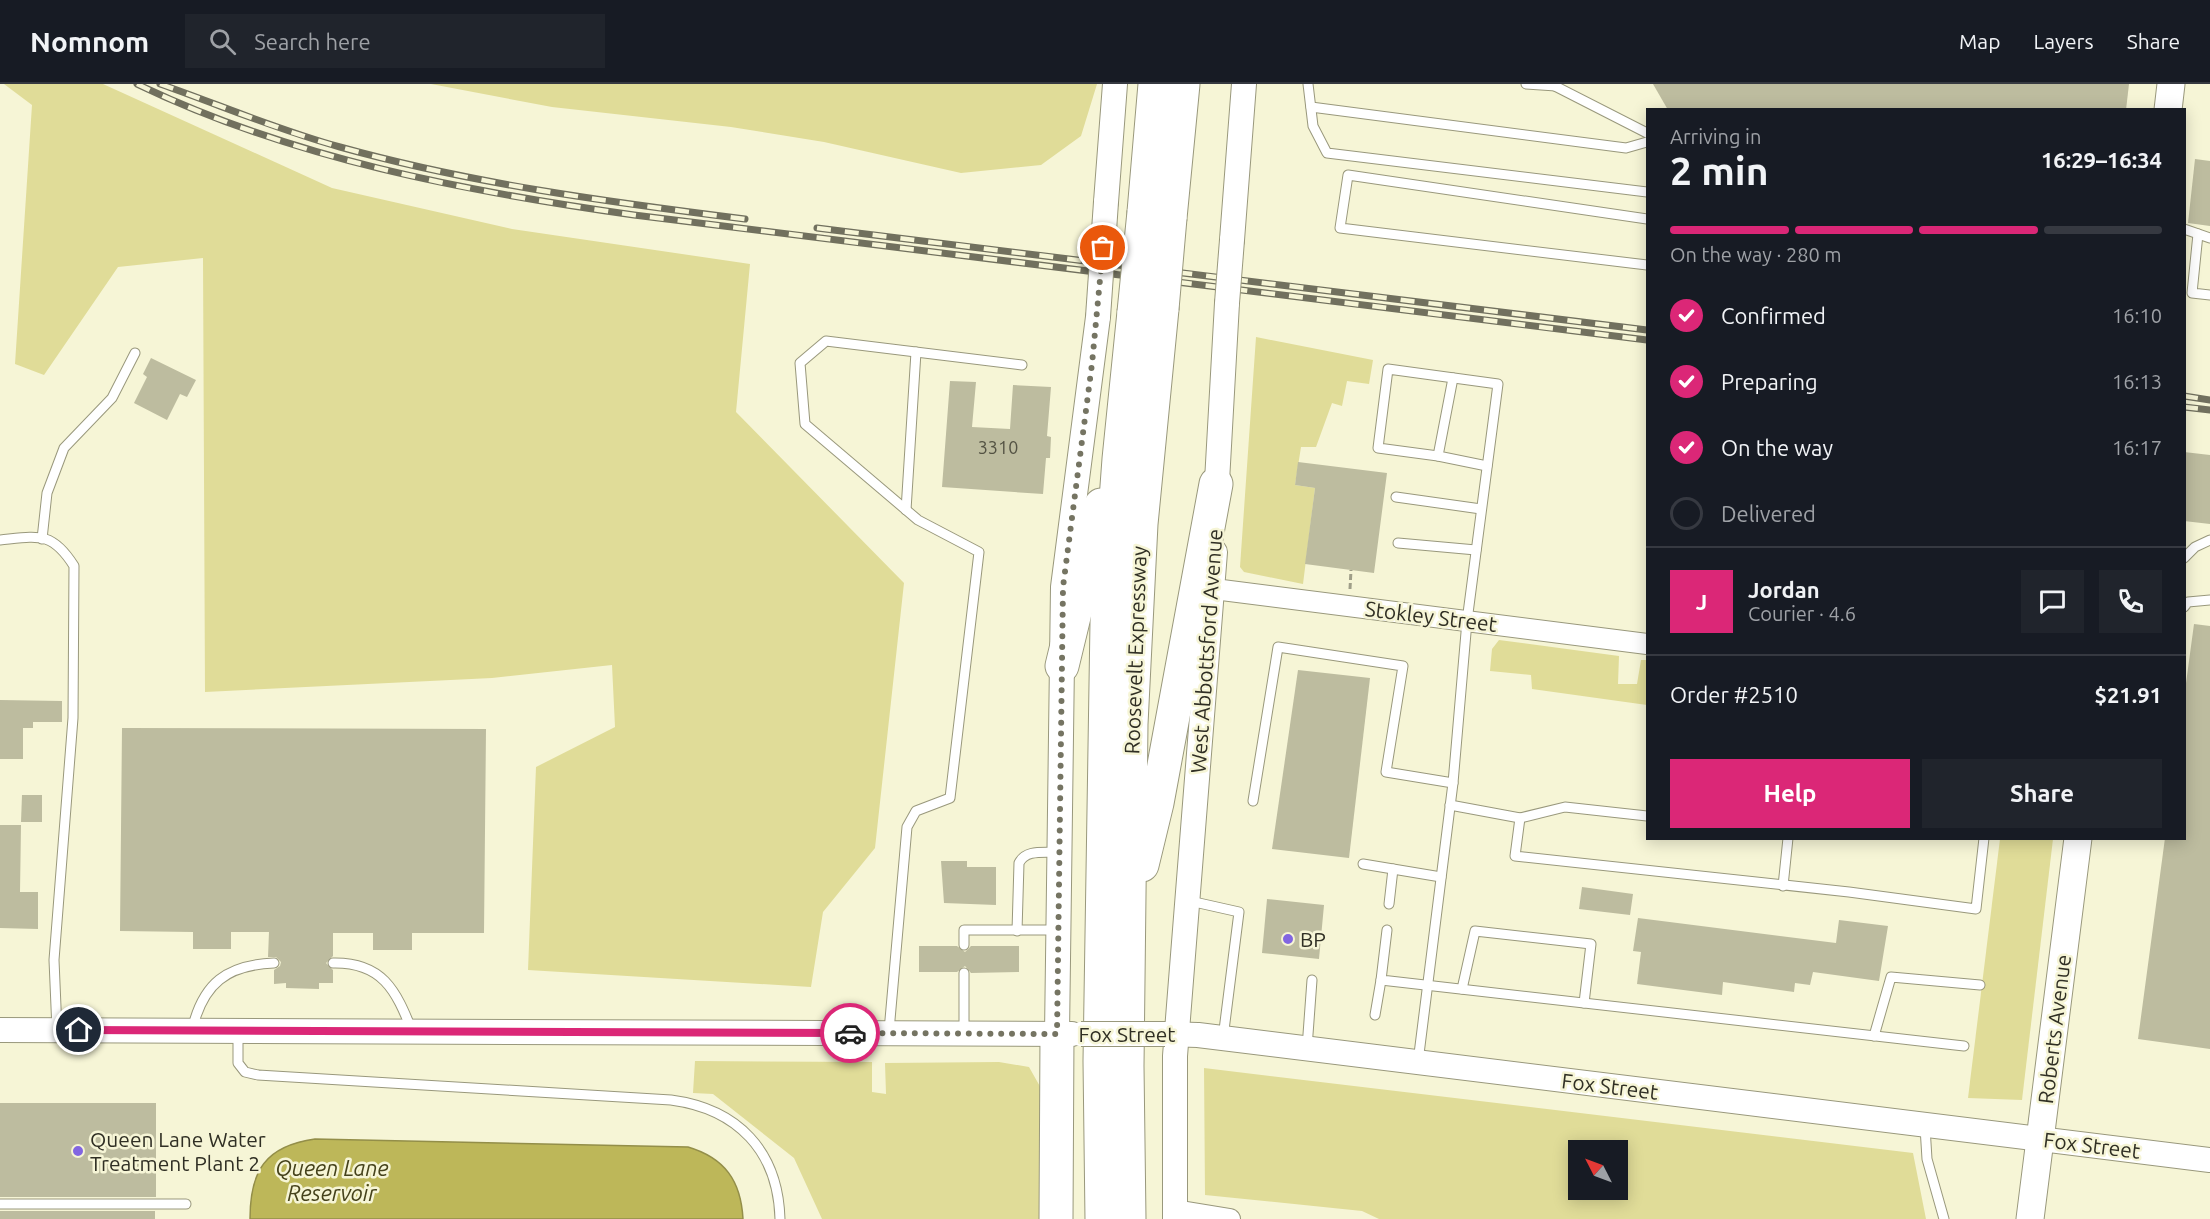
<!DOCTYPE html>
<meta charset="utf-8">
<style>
:root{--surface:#171b24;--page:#20242c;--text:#f1f3f6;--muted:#9ea1a6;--line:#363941;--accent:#db2777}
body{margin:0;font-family:Ubuntu,sans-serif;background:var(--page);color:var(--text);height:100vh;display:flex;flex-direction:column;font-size:22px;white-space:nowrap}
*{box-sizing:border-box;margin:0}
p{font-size:20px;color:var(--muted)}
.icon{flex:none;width:33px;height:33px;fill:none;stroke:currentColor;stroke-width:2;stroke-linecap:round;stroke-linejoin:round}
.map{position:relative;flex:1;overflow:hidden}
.side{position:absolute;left:1646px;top:24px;width:540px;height:732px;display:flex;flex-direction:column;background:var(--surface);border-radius:0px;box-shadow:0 3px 15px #0003}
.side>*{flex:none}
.needle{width:39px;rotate:312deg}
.fabs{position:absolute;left:1568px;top:1056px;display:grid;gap:12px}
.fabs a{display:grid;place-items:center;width:60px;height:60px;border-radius:0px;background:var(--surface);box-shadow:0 3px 15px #0003;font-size:30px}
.pin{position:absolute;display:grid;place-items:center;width:51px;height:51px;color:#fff;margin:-26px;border:3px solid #fff;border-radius:50%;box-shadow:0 2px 6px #0007}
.courier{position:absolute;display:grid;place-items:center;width:60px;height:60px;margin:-30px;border:4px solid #db2777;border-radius:50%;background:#fff;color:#222;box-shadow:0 2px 8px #0007}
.overview em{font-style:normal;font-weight:600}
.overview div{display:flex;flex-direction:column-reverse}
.overview{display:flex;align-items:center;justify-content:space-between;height:102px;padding:0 24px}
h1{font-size:39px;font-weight:600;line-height:45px}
.bar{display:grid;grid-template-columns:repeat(4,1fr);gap:9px 6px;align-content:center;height:72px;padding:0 24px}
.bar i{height:8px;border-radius:4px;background:var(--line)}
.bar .on{background:var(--accent)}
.bar p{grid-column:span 4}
.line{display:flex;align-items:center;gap:15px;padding:0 24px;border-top:2px solid var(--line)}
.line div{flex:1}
.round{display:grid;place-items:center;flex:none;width:63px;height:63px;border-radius:0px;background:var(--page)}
ol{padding:0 24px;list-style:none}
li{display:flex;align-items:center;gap:18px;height:66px}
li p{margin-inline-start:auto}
li .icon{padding:6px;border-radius:50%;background:var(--accent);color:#fff;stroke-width:4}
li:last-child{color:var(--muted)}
li i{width:33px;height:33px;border:3px solid var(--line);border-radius:50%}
.cta{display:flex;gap:12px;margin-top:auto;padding:12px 24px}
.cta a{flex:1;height:69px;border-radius:0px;background:var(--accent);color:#fff;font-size:24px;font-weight:600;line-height:69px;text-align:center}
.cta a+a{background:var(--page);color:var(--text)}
header{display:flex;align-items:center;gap:36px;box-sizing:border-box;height:84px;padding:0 30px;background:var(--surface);border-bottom:2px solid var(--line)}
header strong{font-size:28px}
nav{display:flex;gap:33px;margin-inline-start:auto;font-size:21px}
.search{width:420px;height:54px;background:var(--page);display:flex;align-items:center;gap:15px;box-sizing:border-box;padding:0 21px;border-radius:0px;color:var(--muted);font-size:22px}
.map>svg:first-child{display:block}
.green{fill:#e0dc98;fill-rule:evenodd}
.water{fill:#bdb759;stroke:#938e49;stroke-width:1.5}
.building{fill:#bdbc9f}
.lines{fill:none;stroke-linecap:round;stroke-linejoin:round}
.service-casing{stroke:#99987c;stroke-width:11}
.minor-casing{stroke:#99987c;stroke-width:22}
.tertiary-casing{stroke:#99987c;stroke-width:26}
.secondary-casing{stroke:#99987c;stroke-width:29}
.motorway-casing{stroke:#99987c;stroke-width:35}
.path{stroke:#9f9e88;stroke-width:3;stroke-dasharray:6 3;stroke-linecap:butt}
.service{stroke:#fff;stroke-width:9}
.minor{stroke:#fff;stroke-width:20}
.tertiary{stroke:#fff;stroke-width:24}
.secondary{stroke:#fff;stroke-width:27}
.motorway{stroke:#fff;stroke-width:33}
.rail-casing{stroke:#71705e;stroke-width:7}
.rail{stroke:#f6f5d6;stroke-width:4.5;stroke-dasharray:14;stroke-linecap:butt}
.tertiary-bridge-casing{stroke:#99987c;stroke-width:26;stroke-linecap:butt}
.motorway-bridge-casing{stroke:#99987c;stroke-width:35;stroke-linecap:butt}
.tertiary-bridge{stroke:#fff;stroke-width:24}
.motorway-bridge{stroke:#fff;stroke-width:33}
.done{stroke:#757462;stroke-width:6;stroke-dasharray:0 10.8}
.route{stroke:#db2777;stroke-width:8}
.poi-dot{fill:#8266e1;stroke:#f6f5d6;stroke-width:2}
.labels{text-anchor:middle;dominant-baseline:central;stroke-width:5;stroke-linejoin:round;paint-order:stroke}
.number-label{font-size:18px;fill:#535243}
.street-label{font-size:21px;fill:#302f24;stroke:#f6f5d6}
.poi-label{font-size:21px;fill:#302f24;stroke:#f6f5d6;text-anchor:start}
.water-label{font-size:22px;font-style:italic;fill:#45421b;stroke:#f6f5d6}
</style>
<header>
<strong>Nomnom</strong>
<div class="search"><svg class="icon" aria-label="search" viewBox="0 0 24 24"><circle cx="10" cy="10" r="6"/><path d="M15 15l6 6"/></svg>Search here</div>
<nav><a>Map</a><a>Layers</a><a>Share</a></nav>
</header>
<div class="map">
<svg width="2210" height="1135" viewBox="0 0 2210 1135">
<rect width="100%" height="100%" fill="#f6f5d6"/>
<!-- green -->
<g class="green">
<path d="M 4,0 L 103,0 L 332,104 L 512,145 L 750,180 L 736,328 L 904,499 L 875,764 L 823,828 L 811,903 L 528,886 L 536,683 L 615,643 L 612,581 L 492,594 L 205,608 L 203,174 L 118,183 L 44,291 L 15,280 L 32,21 Z"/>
<path d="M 431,0 L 1097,0 L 1081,52 L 1041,81 L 961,89 L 824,58 L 731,43 L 552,23 Z"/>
<path d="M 1256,253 L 1373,276 L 1369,300 L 1347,297 L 1342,322 L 1332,319 L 1316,363 L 1301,363 L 1295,401 L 1315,404 L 1303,500 L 1244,488 L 1240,483 Z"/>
<path d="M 1499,556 L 1619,572 L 1618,600 L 1637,600 L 1641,576 L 1647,576 L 1647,621 L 1532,605 L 1531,591 L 1490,587 L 1492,565 Z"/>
<path d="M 2000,755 L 2053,755 L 2022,1016 L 1968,1014 Z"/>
<path d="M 695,977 L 872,978 L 872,1008 L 886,1010 L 885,979 L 999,978 L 1029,983 L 1042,1006 L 1045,1135 L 822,1135 L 794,1074 L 713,1010 L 693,1009 Z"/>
<path d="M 1204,984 L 1913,1069 L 1926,1135 L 1379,1135 L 1362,1127 L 1205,1111 ZM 1578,1066 L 1617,1066 L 1617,1106 L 1578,1106 Z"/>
</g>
<!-- water -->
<path class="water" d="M 315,1055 L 688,1063 C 725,1074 741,1097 743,1135 L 250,1135 C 250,1087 265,1062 315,1055 Z"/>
<!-- building -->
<g class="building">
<path d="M 1653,0 L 2129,0 L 2126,26 L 1668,26 Z"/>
<path d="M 2195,75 L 2210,77 L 2210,142 L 2188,139 Z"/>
<path d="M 151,274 L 196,296 L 187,313 L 180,310 L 167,336 L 134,319 L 147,293 L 143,290 Z"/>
<path d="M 950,297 L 976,298 L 972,343 L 1010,345 L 1013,301 L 1051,303 L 1047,352 L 1051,353 L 1050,374 L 1046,374 L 1043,410 L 942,403 Z"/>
<path d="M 2184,368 L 2210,371 L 2210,440 L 2184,437 Z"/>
<path d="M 1298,378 L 1387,389 L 1374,489 L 1305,480 L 1315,404 L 1295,401 Z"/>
<path d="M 2194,540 L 2210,542 L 2210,965 L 2138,955 L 2165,754 L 2184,754 L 2184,614 Z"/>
<path d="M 1298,586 L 1370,594 L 1349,774 L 1272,765 Z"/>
<path d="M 0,616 L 62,617 L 62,638 L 33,638 L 33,644 L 23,644 L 23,675 L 0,675 Z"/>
<path d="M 122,644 L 486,645 L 484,849 L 412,849 L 412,866 L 373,866 L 373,849 L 333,849 L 333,872 L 326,879 L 333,886 L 333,899 L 319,899 L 319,905 L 286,904 L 286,899 L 274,900 L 274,886 L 280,882 L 281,878 L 276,873 L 268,873 L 269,848 L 231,848 L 231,865 L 193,865 L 193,848 L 120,847 Z"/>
<path d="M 22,711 L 42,711 L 42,738 L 21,738 Z"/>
<path d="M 0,741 L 21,741 L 20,808 L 38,808 L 38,845 L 0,844 Z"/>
<path d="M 941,777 L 967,777 L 967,783 L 996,783 L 996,821 L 944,819 Z"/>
<path d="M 1582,803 L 1633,810 L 1630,831 L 1579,825 Z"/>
<path d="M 1267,815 L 1324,821 L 1319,875 L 1262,869 Z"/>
<path d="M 1638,834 L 1836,859 L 1839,836 L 1888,842 L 1879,897 L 1813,888 L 1810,901 L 1795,899 L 1794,908 L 1723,898 L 1722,911 L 1637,900 L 1641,868 L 1633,867 Z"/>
<path d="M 919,862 L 957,862 L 965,868 L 971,862 L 1019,862 L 1019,888 L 971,889 L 965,882 L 957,888 L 919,888 Z"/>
<rect x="0" y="1019" width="156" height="94"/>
<rect x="0" y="1127" width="155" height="8"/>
</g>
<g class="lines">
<!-- service casing -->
<g class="service-casing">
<g id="service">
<path d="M 1308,0 L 1313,42 L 1327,69 L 1647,108"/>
<path d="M 1526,0 L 1556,2"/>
<path d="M 1551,0 L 1647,49"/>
<path d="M 1311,23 L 1626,64 L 1647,58"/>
<path d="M 1647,135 L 1348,91 L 1340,144 L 1647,181"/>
<path d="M 2184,145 L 2210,154"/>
<path d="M 2198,150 L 2192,209 L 2210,211"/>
<path d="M 1453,294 L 1438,372 L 1487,382"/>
<path d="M 1396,413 L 1481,425"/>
<path d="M 906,426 L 916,268"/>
<path d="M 42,455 L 47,409 L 64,364 L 112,314 L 135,269"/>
<path d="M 0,456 C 38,452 52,447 74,482 L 73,634 L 54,876 L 57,946"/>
<path d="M 1398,459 L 1476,466"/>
<path d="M 2184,474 L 2195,463 L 2210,456"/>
<path d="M 2184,523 L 2188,518 L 2210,516"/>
<path d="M 1253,717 L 1278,563 L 1403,582 L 1386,688 L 1453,699"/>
<path d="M 1450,721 L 1520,734 L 1565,723 L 1647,732"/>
<path d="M 1520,734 L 1515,772 L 1849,808 L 1976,825 L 1984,754"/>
<path d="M 1363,780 L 1441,793"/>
<path d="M 1783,802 L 1788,754"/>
<path d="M 1190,817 L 1239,828 L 1223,954"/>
<path d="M 1389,820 L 1393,785"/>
<path d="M 1387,846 L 1381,896 L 1964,962"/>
<path d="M 1017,847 L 1019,779 C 1026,765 1044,769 1057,768"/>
<path d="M 964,861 L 964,846 L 1057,846"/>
<path d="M 333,879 C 382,878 396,906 412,947"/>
<path d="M 964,889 L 964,949"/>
<path d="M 1462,905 L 1475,847 L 1591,860 L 1584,919"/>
<path d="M 1375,931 L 1381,896"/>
<path d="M 192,946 C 203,899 227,881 274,879"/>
<path d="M 889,947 L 907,743 L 916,727 L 950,714 L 979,468 L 918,436 L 805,340 L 800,279 L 826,257 L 1022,281"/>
<path d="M 238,949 L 238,979 L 245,988 L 258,991 L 671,1016 C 738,1025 778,1067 780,1135"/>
<path d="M 1874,952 L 1891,893 L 1980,901"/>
<path d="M 1307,964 L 1312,896"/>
<path d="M 1418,978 L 1453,699 L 1467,537 L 1498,300 L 1388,285 L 1378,364 L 1438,372"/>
<path d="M 1925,1043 L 1927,1075 L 1944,1135"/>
<path d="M 0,1120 L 186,1120"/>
</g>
</g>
<!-- minor casing -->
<g class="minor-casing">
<g id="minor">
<path d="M 1214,505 L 1647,560"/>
<path d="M 1175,1126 L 1230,1135"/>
</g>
</g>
<!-- tertiary casing -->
<g class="tertiary-casing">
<g id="tertiary">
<path d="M 1106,118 L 1115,0"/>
<path d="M 1232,156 L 1244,0"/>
<path d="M 1216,415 L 1227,219"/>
<path d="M 0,946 L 1072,950"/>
<path d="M 1057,950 L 1063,503 L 1098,233"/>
<path d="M 1165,950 L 1198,951 L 2210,1076"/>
<path d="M 1175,1135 L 1175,972 L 1215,468"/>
</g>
</g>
<!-- secondary casing -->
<g class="secondary-casing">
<g id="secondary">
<path d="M 2168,26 L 2171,0"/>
<path d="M 2030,1135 L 2078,754"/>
</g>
</g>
<!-- motorway casing -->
<g class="motorway-casing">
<g id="motorway">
<path d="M 1144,128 L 1155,0"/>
<path d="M 1170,134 L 1183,0"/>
<path d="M 1062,582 L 1101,421"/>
<path d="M 1142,781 L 1157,719 L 1216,400"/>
<path d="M 1056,1135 L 1057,950"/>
<path d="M 1102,1135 L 1100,977 L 1107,538 L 1119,375 L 1134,228"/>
<path d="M 1129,1135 L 1127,982 L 1131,640 L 1141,440 L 1162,225"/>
</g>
</g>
<!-- path -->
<path class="path" d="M 1350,505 L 1351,486"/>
<!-- service -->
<use href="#service" class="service"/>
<!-- minor -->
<use href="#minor" class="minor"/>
<!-- tertiary -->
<use href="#tertiary" class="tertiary"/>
<!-- secondary -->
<use href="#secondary" class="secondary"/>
<!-- motorway -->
<use href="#motorway" class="motorway"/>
<!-- rail casing -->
<g class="rail-casing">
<g id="rail">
<path d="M 137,0 C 293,75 464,107 634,131 L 1647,256"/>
<path d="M 160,0 C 220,21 278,46 340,63 C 473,100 609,118 745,135"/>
<path d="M 817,144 L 1647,246"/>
<path d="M 2184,312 L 2210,316"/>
<path d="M 2184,323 L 2210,326"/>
</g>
</g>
<!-- rail -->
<use href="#rail" class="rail"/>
<!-- tertiary-bridge casing -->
<g class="tertiary-bridge-casing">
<g id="tertiary-bridge">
<path d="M 1227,219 L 1232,156"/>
<path d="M 1098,233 L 1106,118"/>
<path d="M 1081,950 L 1165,950"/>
</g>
</g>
<!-- motorway-bridge casing -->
<g class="motorway-bridge-casing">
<g id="motorway-bridge">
<path d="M 1162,225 L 1170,134"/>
<path d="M 1134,228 L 1144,128"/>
</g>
</g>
<!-- tertiary-bridge -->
<use href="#tertiary-bridge" class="tertiary-bridge"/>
<!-- motorway-bridge -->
<use href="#motorway-bridge" class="motorway-bridge"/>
</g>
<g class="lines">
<!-- done -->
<path class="done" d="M 850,949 L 1057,950 L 1063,503 L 1092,280 L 1103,164"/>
<!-- route -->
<path class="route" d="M 79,946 L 850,949"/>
</g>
<!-- markers -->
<g class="poi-dot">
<circle cx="1288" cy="855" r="6"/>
<circle cx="78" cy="1067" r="6"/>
</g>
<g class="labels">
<!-- number labels -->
<g class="number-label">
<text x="998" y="363">3310</text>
</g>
<!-- street labels -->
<g class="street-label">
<text transform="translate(1431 532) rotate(7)">Stokley Street</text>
<text transform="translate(1135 566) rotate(-88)">Roosevelt Expressway</text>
<text transform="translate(1206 567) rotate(-86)">West Abbottsford Avenue</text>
<text transform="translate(2054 945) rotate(-83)">Roberts Avenue</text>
<text x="1127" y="950">Fox Street</text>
<text transform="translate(1610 1002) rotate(7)">Fox Street</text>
<text transform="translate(2092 1061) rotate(7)">Fox Street</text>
</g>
<!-- poi labels -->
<g class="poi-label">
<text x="1300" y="855">BP</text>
<text x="90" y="1055">Queen Lane Water<tspan x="90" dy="24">Treatment Plant 2</tspan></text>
</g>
<!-- water labels -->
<g class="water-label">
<text x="332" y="1083">Queen Lane<tspan x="332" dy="25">Reservoir</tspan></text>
</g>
</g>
</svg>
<div class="fabs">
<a><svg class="needle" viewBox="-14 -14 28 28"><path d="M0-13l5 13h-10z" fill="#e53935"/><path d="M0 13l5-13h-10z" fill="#9ea1a6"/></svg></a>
</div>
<div class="pin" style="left:1103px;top:164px;background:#ea580c"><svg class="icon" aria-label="bag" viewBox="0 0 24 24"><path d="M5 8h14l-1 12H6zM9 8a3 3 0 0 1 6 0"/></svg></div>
<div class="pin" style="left:79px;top:946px;background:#1f2937"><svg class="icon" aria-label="home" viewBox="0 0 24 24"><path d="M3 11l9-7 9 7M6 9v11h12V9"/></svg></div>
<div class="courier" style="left:850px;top:949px"><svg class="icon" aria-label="car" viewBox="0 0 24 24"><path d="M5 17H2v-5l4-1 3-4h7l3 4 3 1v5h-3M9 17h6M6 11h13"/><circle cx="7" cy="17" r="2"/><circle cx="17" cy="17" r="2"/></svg></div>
<section class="side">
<div class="overview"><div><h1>2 min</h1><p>Arriving in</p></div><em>16:29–16:34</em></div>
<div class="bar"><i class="on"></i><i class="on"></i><i class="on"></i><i></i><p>On the way · 280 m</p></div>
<ol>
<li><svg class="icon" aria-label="check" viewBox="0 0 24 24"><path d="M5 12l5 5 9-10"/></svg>Confirmed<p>16:10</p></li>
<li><svg class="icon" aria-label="check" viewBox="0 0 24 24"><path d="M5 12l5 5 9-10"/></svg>Preparing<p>16:13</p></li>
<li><svg class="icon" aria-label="check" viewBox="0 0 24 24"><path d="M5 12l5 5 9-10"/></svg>On the way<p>16:17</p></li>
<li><i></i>Delivered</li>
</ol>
<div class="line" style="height:108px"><b class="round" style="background:var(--accent);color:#fff">J</b><div><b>Jordan</b><p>Courier · 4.6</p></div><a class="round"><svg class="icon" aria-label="chat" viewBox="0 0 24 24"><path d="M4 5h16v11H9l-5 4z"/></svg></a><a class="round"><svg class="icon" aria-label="phone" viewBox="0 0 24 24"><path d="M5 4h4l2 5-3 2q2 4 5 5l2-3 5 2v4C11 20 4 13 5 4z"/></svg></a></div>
<div class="line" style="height:78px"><div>Order #2510</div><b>$21.91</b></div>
<div class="cta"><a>Help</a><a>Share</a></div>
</section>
</div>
